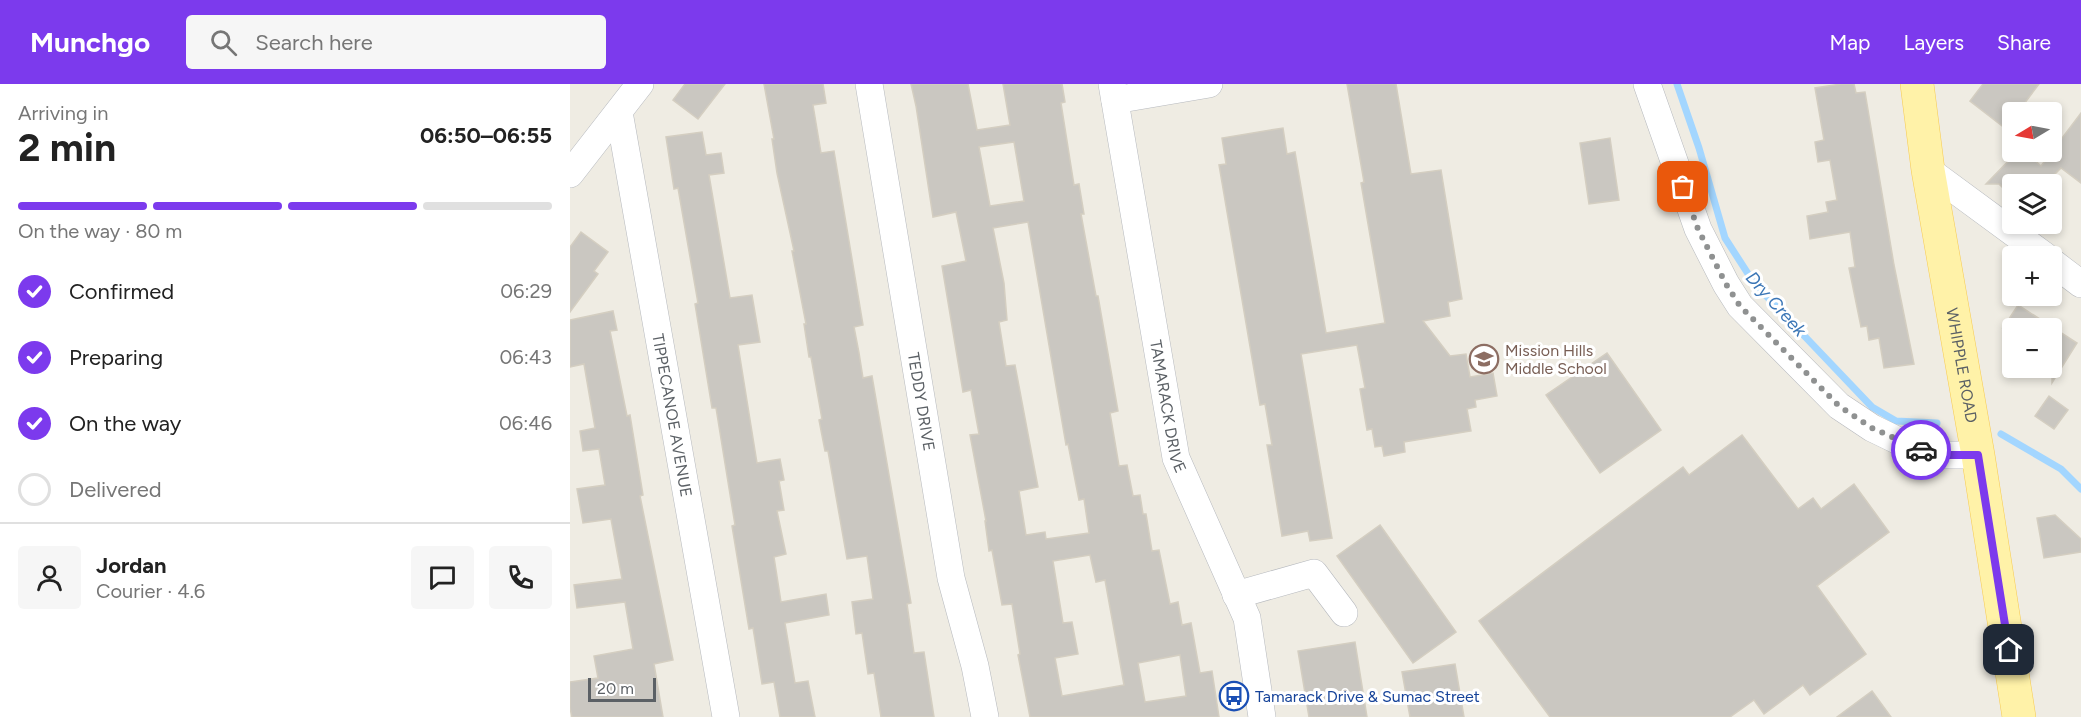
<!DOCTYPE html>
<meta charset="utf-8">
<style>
:root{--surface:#fff;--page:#f6f6f6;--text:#222;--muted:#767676;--line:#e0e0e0;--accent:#7c3aed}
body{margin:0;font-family:Figtree,sans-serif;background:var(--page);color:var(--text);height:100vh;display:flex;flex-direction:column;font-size:22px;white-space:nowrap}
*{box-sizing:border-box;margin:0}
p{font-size:20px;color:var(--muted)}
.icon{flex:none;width:33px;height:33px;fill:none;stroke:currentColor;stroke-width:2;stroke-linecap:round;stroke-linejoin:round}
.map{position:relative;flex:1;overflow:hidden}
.side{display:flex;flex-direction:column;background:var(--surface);width:570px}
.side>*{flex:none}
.needle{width:39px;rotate:260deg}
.controls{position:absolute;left:1432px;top:18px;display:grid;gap:12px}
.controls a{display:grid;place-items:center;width:60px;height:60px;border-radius:6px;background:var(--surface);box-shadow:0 3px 9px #0003;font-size:30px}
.scale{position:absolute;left:18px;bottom:15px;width:68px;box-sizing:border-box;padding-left:6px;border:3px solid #5b6065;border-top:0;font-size:16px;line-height:21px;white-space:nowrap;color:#5b6065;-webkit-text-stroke:4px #fff;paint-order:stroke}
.pin{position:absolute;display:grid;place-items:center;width:51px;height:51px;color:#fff;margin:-26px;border-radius:12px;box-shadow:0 3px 9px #0006}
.courier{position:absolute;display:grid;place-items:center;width:60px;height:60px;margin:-30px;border:4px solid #7c3aed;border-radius:50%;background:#fff;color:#222;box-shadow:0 2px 8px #0007}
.overview em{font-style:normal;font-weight:700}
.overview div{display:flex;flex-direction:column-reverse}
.overview{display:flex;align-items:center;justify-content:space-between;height:102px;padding:0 18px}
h1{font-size:39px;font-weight:700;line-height:45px}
.bar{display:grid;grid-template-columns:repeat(4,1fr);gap:9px 6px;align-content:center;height:72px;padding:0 18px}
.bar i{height:8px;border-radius:4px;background:var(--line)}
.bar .selected{background:var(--accent)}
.bar p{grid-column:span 4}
.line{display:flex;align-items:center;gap:15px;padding:0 18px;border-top:2px solid var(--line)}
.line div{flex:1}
.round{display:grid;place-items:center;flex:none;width:63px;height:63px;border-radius:6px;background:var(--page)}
ol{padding:0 18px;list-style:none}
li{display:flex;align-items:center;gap:18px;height:66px}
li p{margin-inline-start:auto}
li .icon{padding:6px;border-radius:50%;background:var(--accent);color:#fff;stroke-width:4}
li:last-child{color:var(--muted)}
li i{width:33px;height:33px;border:3px solid var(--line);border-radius:50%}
header{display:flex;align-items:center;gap:36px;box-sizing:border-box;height:84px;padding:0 30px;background:var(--accent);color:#fff}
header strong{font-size:28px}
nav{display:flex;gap:33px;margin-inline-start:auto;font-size:21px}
.search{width:420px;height:54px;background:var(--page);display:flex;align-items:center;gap:15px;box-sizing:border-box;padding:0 21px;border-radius:6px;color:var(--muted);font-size:22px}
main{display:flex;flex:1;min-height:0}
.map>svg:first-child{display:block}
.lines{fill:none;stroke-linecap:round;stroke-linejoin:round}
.stream{stroke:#a3d6ff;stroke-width:7}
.building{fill:#cac7c1;stroke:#d4cec1;stroke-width:1.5;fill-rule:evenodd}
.minor-casing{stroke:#b6b9be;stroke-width:28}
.major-casing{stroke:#f7cb54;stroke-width:34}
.minor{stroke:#fff;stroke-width:27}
.major{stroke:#fff2a8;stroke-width:33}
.done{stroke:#8f9191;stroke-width:6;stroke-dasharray:0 10.8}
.route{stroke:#7c3aed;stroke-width:8}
.labels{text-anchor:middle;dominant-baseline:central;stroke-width:6;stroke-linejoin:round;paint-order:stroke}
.education-label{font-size:16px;fill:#785e54;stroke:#fff;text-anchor:start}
.street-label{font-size:16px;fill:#5b6065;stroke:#fff}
.transit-label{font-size:16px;fill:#164399;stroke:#fff;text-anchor:start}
.water-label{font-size:18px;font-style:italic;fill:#3b76b6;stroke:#fff}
</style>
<header>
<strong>Munchgo</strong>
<div class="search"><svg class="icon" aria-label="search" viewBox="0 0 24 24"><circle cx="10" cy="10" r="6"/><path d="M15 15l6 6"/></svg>Search here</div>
<nav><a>Map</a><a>Layers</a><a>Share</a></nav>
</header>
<main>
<section class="side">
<div class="overview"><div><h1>2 min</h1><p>Arriving in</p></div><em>06:50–06:55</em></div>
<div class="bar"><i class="selected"></i><i class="selected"></i><i class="selected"></i><i></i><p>On the way · 80 m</p></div>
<ol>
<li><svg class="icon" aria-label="check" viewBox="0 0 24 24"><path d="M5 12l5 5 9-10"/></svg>Confirmed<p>06:29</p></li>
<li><svg class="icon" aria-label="check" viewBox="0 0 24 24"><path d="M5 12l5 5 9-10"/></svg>Preparing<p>06:43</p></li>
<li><svg class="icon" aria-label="check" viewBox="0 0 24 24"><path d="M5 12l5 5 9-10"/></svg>On the way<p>06:46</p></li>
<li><i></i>Delivered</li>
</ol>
<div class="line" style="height:108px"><a class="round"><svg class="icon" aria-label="person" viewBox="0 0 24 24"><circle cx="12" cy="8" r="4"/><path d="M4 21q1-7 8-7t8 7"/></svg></a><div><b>Jordan</b><p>Courier · 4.6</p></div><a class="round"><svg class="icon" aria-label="chat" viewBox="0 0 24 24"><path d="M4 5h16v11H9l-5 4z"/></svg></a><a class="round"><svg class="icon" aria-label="phone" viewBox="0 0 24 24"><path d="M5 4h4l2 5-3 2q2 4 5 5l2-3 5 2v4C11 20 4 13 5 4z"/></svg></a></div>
</section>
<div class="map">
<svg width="1511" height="633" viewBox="0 0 1511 633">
<rect width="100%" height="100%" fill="#efece3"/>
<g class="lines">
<!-- stream -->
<g class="stream">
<path d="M 1107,0 L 1129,64 L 1155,154 L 1184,199 L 1302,323 L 1326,337 L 1367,339"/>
<path d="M 1431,350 L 1491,385 L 1511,405"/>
</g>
</g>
<!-- building -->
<g class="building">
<path d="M 115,0 L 155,0 L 128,35 L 103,16 Z"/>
<path d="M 194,0 L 253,0 L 256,19 L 243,21 L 251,69 L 264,67 L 293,241 L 284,243 L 289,269 L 293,294 L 302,292 L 341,519 L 337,520 L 344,569 L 354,568 L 364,633 L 311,633 L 304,589 L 298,590 L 292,549 L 286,550 L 282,518 L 303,515 L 297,472 L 277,475 L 258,367 L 255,367 L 249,336 L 252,335 L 241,273 L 239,273 L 234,240 L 236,240 L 222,167 L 224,167 L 207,89 L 202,55 L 204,55 Z"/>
<path d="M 341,0 L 398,0 L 407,46 L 440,41 L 433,0 L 492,0 L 495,18 L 491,19 L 504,101 L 509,100 L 514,130 L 511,130 L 526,212 L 528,212 L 548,327 L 540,329 L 549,382 L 557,381 L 563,412 L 570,411 L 573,430 L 576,430 L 582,467 L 589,466 L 600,520 L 608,518 L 612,541 L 621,539 L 630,589 L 642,587 L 649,633 L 460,633 L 448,571 L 450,570 L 442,520 L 432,521 L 422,466 L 419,467 L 415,437 L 416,437 L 400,351 L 409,350 L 401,306 L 393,308 L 372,182 L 396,177 L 386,128 L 363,133 L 346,22 ZM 444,58 L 454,117 L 420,122 L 409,63 ZM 458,138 L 496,361 L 498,360 L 509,416 L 514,415 L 519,449 L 476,455 L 475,448 L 456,451 L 449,407 L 468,403 L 445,281 L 436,282 L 429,238 L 437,236 L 434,199 L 423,144 ZM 520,471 L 526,498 L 535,496 L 554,601 L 492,612 L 485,574 L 508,570 L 502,538 L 493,539 L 483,477 ZM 610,571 L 616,612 L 575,618 L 568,579 Z"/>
<path d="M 777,0 L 826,0 L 841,90 L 871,86 L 892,215 L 878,218 L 880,232 L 853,237 L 880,272 L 896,270 L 900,293 L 923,289 L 927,312 L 905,316 L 906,323 L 897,325 L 901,347 L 834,358 L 835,368 L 814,372 L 812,362 L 805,363 L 802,345 L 797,346 L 790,305 L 795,304 L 787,261 L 731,270 L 762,454 L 740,457 L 738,447 L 712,452 L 697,361 L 702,361 L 695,320 L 690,321 L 649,81 L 656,80 L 652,54 L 713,44 L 717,70 L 725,68 L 756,249 L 815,239 L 791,99 L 794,98 Z"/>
<path d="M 1271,0 L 1284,0 L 1286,9 L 1295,8 L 1324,181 L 1344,280 L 1314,284 L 1309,254 L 1299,256 L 1297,242 L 1291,243 L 1279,184 L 1285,183 L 1280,148 L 1240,155 L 1237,132 L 1258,128 L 1256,118 L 1267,116 L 1260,76 L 1248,78 L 1245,58 L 1254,56 L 1245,4 Z"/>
<path d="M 1413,0 L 1469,0 L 1448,28 L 1443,28 L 1443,35 L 1436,45 L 1400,17 Z"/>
<path d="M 1511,29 L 1511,99 L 1491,84 L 1482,93 L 1490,100 L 1443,100 L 1443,114 L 1429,100 L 1416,100 L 1447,68 L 1456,68 L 1471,82 Z"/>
<path d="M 132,48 L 136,71 L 151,69 L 154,89 L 139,91 L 160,214 L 182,211 L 190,258 L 168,261 L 187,379 L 210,375 L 214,396 L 209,397 L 214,426 L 207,427 L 216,470 L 204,473 L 211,518 L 256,510 L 259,531 L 215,539 L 225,599 L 238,597 L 245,633 L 210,633 L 204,598 L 192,600 L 183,544 L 179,545 L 162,442 L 165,441 L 146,324 L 142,324 L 125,220 L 128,219 L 108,104 L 104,105 L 96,53 Z"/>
<path d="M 1040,54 L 1049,116 L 1019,120 L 1010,59 Z"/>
<path d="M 11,148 L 38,168 L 24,187 L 28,190 L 0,228 L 0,163 Z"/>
<path d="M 1448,221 L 1507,259 L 1482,299 L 1482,244 L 1433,244 Z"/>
<path d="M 43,227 L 47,246 L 40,247 L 57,332 L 60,331 L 73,411 L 70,412 L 103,576 L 84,580 L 93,633 L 2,633 L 0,624 L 0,598 L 28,594 L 24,572 L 63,565 L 55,518 L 7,524 L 4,501 L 52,495 L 41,435 L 13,439 L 7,405 L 35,401 L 29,365 L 13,367 L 10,347 L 25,344 L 14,280 L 0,283 L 0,236 Z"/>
<path d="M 1037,269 L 1091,346 L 1030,389 L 976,311 Z"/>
<path d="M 1479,312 L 1498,326 L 1484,345 L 1465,332 Z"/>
<path d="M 1172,351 L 1228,425 L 1243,414 L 1251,425 L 1284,400 L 1319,448 L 1247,502 L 1296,570 L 1240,611 L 1233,601 L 1194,630 L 1184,616 L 1160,633 L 980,633 L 909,537 L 1113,383 L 1119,391 Z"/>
<path d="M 1485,431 L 1511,455 L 1511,468 L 1474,474 L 1467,434 Z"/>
<path d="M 810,441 L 886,548 L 843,579 L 767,472 Z"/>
<path d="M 785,558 L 797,633 L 739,633 L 728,567 Z"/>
<path d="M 885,580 L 894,633 L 840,633 L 832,588 Z"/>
<path d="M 1302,607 L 1321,633 L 1267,633 Z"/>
</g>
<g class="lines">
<!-- minor casing -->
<g class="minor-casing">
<g id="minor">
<path id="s1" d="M 299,0 L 381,494 L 405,582 L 415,633"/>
<path id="s2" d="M 542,0 L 606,374 L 677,534 L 692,633"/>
<path d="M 1077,0 L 1128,145 L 1156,200 L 1170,222 L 1269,322 L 1302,344 L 1337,361 L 1367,371 L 1408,371"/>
<path d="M 545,16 L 639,0"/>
<path id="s3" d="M 49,28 L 156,633"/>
<path d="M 1358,86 L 1475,172"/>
<path d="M 0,90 L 70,0"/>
<path d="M 1482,178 L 1511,200"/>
<path d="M 666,511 L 744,489 L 774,529"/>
</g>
</g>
<!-- major casing -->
<g class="major-casing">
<g id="major">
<path id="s4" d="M 1347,0 L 1358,86 L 1408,371 L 1449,633"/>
</g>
</g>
<!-- minor -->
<use href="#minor" class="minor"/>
<!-- major -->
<use href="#major" class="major"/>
</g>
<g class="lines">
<!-- done -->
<path class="done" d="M 1113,103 L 1128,145 L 1156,200 L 1170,222 L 1269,322 L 1302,344 L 1351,366"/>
<!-- route -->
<path class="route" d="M 1351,366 L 1367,371 L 1408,371 L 1439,566"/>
</g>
<!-- icons -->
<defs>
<g id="school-ring" transform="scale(1.5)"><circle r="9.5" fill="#fff" stroke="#8d6e63" stroke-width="1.5"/><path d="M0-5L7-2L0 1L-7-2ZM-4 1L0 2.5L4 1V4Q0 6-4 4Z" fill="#8d6e63"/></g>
<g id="bus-ring" transform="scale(1.5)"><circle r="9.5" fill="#fff" stroke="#1a4fb4" stroke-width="1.5"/><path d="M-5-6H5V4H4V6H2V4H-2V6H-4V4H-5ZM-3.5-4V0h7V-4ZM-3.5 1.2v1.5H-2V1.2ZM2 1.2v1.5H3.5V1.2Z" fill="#1a4fb4"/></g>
</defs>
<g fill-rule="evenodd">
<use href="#school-ring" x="914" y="275"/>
<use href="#bus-ring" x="664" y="612"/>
</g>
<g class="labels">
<!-- education labels -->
<g class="education-label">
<text x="935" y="266">Mission Hills<tspan x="935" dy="18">Middle School</tspan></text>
</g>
<!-- street labels -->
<g class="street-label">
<text stroke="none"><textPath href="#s4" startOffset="285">WHIPPLE ROAD</textPath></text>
<text stroke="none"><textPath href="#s1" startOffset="322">TEDDY DRIVE</textPath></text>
<text stroke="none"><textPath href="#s2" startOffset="327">TAMARACK DRIVE</textPath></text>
<text stroke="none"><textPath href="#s3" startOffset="308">TIPPECANOE AVENUE</textPath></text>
</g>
<!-- transit labels -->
<g class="transit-label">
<text x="685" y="612">Tamarack Drive &amp; Sumac Street</text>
</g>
<!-- water labels -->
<g class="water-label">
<text transform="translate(1206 220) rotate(48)">Dry Creek</text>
</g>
</g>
</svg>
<div class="controls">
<a><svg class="needle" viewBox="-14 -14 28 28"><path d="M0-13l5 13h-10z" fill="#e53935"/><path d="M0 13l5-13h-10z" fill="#767676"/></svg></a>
<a><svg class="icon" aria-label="layers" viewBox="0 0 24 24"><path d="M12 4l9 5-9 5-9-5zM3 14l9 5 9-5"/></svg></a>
<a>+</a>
<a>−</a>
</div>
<div class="scale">20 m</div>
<div class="pin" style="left:1113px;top:103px;background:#ea580c"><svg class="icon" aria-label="bag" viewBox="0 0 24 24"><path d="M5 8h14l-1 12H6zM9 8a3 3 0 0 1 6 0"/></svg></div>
<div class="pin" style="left:1439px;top:566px;background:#1f2937"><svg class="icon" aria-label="home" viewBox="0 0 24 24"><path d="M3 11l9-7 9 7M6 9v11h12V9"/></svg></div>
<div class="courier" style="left:1351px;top:366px"><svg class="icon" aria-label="car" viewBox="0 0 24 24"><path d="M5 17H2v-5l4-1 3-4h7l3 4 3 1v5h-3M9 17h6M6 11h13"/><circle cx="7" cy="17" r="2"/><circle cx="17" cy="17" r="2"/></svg></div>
</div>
</main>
